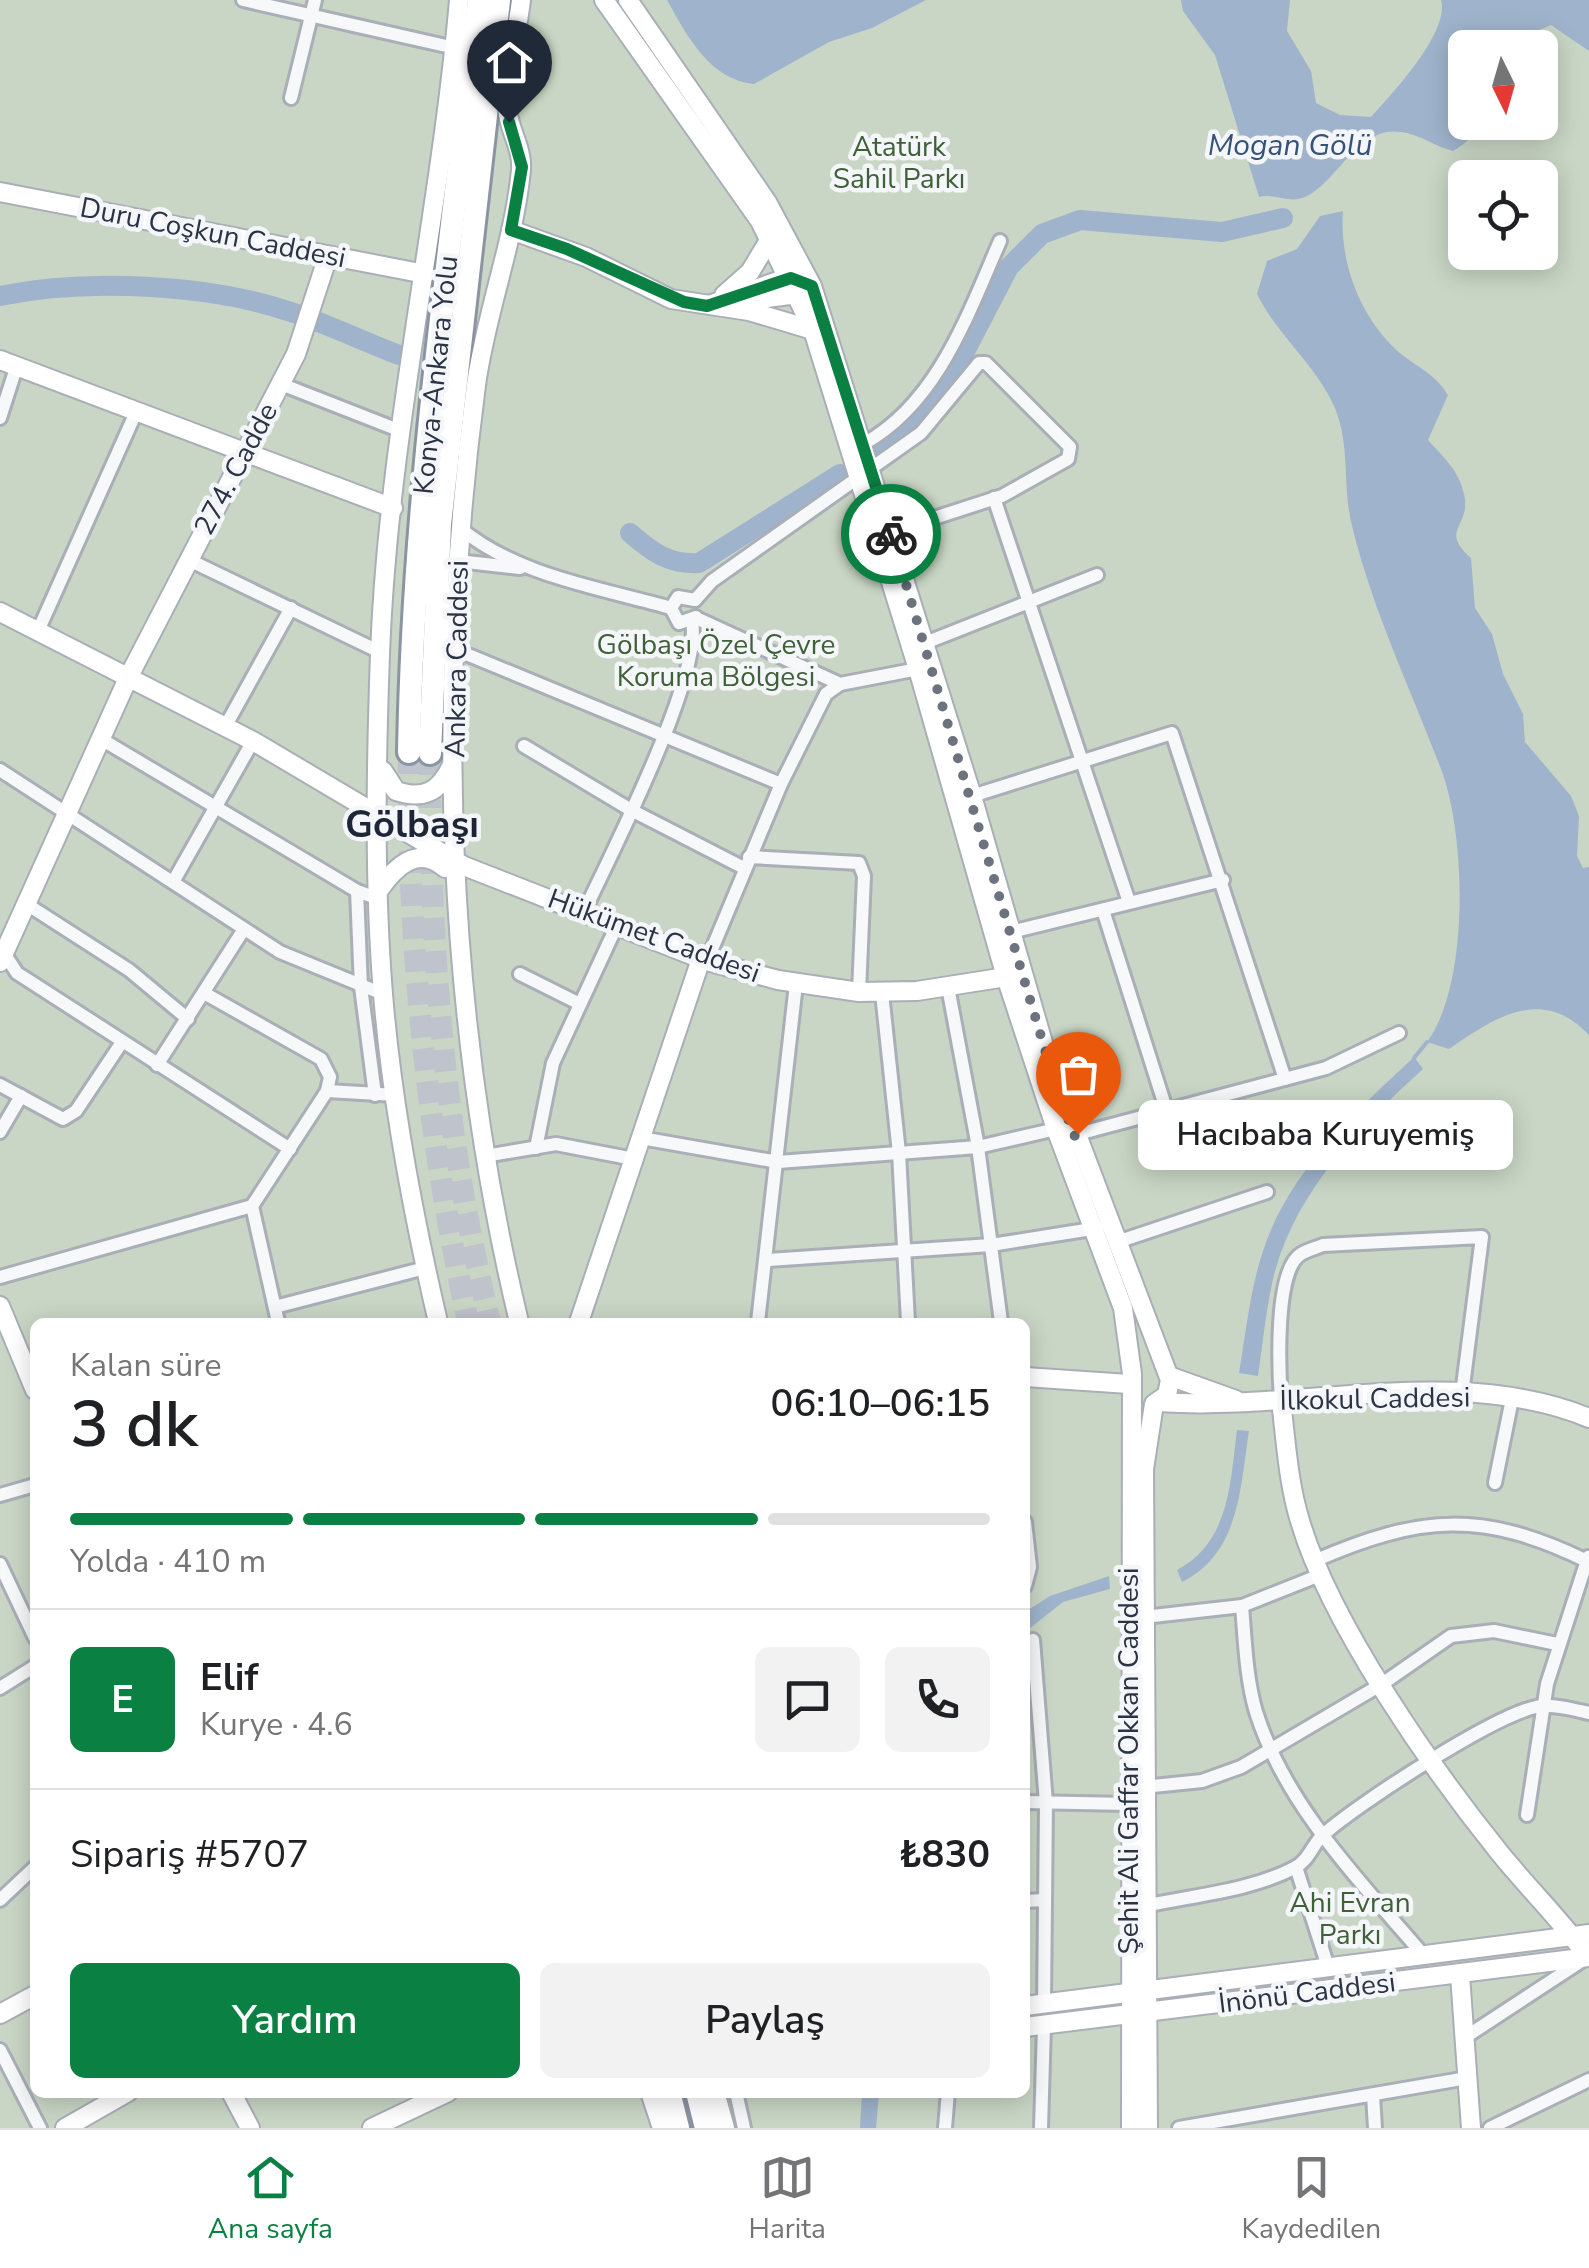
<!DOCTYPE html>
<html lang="tr">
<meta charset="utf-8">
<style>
:root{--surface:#fff;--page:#f2f2f2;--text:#202124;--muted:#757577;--line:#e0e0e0;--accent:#0b8043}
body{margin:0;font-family:"Nunito Sans",sans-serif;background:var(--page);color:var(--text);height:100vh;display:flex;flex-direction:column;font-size:38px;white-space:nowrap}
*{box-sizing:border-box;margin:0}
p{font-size:32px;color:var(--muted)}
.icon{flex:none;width:55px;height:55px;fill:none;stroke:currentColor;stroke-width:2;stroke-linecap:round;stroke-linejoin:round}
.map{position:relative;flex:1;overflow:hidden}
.drawer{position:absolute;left:30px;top:1318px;width:1000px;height:780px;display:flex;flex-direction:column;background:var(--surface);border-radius:15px;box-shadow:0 5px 25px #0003}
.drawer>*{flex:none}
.needle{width:65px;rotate:175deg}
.tools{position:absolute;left:1448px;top:30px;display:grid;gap:20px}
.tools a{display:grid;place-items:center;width:110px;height:110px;border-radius:15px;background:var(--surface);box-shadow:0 5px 25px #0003;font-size:50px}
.pin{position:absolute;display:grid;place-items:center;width:85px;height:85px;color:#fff;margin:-102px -42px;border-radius:50% 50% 50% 0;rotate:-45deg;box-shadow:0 0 10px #0007}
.pin .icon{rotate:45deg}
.courier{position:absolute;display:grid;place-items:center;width:100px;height:100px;margin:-50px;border:8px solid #0b8043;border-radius:50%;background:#fff;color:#222;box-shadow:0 2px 12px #0007}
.bubble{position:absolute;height:70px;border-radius:15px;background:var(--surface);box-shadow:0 5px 25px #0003;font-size:32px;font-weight:600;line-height:70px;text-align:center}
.overview em{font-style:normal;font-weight:600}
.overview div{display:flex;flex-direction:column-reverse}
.overview{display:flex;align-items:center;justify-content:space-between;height:170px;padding:0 40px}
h1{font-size:65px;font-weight:600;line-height:75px}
.bar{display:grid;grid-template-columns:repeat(4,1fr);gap:15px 10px;align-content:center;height:120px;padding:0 40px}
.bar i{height:12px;border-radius:8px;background:var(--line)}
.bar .current{background:var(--accent)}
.bar p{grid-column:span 4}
.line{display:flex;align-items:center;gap:25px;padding:0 40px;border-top:2px solid var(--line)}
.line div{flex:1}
.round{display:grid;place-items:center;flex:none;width:105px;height:105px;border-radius:15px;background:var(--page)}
.cta{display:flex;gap:20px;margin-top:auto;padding:20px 40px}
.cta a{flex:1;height:115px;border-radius:15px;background:var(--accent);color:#fff;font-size:40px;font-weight:600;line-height:115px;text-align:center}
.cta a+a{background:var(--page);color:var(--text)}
.dock{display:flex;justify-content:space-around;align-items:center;height:140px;border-top:2px solid var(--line);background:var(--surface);font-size:28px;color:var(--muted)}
.dock a{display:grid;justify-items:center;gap:5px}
.dock .current{color:var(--accent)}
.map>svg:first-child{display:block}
.green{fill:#c9d6c5;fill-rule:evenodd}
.water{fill:#9fb4cc}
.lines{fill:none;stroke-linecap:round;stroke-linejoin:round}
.stream{stroke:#9fb4cc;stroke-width:4}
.river{stroke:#9fb4cc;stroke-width:20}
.highway-tunnel{stroke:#bfc3cb;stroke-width:22;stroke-dasharray:22 11;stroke-linecap:butt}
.street-casing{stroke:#a9aeb7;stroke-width:18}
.secondary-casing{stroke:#a9aeb7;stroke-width:22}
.highway-casing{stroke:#8b94a3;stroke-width:28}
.street{stroke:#f7f8fa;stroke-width:12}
.secondary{stroke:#fff;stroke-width:18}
.highway{stroke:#fff;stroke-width:22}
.done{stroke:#6c737f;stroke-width:10;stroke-dasharray:0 18}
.route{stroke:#0b8043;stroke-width:12}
.labels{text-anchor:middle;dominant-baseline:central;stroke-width:9;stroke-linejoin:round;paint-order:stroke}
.park-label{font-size:28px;fill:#3f6138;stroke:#f4f6f9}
.street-label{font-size:28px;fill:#2b3445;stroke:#f4f6f9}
.water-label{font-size:30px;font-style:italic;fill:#34527a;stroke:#f4f6f9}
.district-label{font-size:38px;font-weight:bold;fill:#1d2536;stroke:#f4f6f9}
</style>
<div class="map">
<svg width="1589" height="2128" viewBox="0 0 1589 2128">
<rect width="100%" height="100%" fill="#e4e7ec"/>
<!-- green -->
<path class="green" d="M 0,0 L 1589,0 L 1589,2128 L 0,2128 ZM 1465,48 L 1540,48 L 1540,122 L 1465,122 ZM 1465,178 L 1540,178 L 1540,252 L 1465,252 ZM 35,1322 L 1025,1322 L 1025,2092 L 35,2092 Z"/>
<!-- water -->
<g class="water">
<path d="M 667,0 L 926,0 L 872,28 L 829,42 L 754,84 C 710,80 687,36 667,0 Z"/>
<path d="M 1181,0 L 1290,0 L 1287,31 L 1311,71 L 1316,103 L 1340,115 L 1371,117 C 1392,94 1450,32 1441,0 L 1589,0 L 1589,51 L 1551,25 L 1522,37 L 1523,47 L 1465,48 L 1465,122 L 1492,123 C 1476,130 1468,143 1453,151 C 1436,147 1419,134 1401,132 C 1358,125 1337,183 1305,197 C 1289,204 1275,193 1259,197 L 1215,55 L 1183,11 Z"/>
<path d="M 1343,211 C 1339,263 1361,320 1401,354 C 1419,368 1436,375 1448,395 L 1428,440 C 1443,457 1459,470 1464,494 C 1472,527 1438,529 1471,558 L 1475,608 L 1492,634 L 1503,674 L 1523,714 L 1525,742 L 1571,796 L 1579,816 L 1577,856 L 1583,868 L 1589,867 L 1589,1035 C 1542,985 1494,1018 1449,1049 L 1427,1042 C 1470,984 1466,834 1441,769 C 1410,688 1373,611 1352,526 C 1342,487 1351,444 1334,406 C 1315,364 1277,335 1257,294 L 1267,261 L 1297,249 L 1320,216 Z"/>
<path d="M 1414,1057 L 1423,1069 C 1360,1126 1296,1191 1274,1275 C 1266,1308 1263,1343 1258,1376 L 1239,1373 C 1246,1332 1250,1290 1263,1251 C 1289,1171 1354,1113 1414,1057 Z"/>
<path d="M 1237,1430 L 1249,1431 C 1240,1488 1240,1553 1182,1582 L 1177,1570 C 1230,1542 1230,1483 1237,1430 Z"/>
<path d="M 1109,1576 L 1110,1589 L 1063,1602 L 1025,1632 L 1025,1612 L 1050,1596 Z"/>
<path d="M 862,2093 L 879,2093 L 876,2128 L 860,2128 Z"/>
</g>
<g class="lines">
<!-- stream -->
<path class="stream" d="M 1414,1058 L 1427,1042"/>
<!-- river -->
<g class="river">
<path d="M 0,296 C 85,278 209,284 291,312 C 327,324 363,341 399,355"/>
<path d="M 879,450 L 910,429 L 945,390 L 1009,267 L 1042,234 L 1080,220 L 1222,232 L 1283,218"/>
<path d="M 630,533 C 652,552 669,565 699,563 L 840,474"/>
</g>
<!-- highway-tunnel -->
<g class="highway-tunnel">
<path d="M 409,752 C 407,945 427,1133 468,1322"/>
<path d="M 430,753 C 429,944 444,1136 490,1322"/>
</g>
<!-- street casing -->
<g class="street-casing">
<g id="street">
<path d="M 243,0 L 455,48"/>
<path d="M 291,98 L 315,0"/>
<path d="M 281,384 L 401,431"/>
<path d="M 0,418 L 17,365"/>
<path d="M 865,443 C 938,402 968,314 1000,241"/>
<path d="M 994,498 L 1129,902"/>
<path d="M 460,528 C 517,576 601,588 671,608"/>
<path d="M 189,560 L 380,652"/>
<path d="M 458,561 L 520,568"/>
<path d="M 695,600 L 712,581 L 921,433 L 979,363 L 986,363 L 1070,447 L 1068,459 L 1002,496 L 891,532"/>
<path d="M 671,608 L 679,623 L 696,617"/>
<path d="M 671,608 L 678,597 L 695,600"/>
<path d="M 696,618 L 840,684 L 918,669"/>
<path d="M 38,631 L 137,410"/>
<path d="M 925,643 L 1097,575"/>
<path d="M 454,649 L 781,784"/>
<path d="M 225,727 L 291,608"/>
<path d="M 101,739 L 357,891 L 379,899"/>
<path d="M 524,746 L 631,810 L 744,868"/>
<path d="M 0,770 L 280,952 L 383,994"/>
<path d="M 972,796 L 1172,733 L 1285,1079"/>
<path d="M 749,857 L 859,863 L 864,876 L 859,992"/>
<path d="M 173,882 L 253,741"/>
<path d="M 357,891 L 361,987 L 375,1095"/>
<path d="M 28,905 L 129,970 L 188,1019"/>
<path d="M 1103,910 L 1167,1112"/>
<path d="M 584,912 C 611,854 703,675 692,621"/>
<path d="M 1011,932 L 1223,880"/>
<path d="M 2,950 L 17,973 L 290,1149"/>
<path d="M 707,961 L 781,784 L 826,694 L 840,684"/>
<path d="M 520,974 L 580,1004"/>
<path d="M 948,987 L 978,1147 L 1001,1322"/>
<path d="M 204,993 L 321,1059 L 330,1077 L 327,1091"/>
<path d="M 882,993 L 899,1153 L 908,1322"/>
<path d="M 157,1065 L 244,929"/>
<path d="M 0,1085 L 63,1119 L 76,1111 L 122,1042"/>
<path d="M 0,1132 L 21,1096"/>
<path d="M 1074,1135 L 1326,1068 L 1399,1033"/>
<path d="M 641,1138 L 778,1162 L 978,1147 L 1056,1129"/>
<path d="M 536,1148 L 553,1063 L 617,925"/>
<path d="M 485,1156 L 556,1144 L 634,1159"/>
<path d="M 252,1206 L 278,1322"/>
<path d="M 1117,1242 L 1267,1192"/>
<path d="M 768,1260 L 991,1245 L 1098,1228"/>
<path d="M 0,1277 L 252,1206 L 327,1091 L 396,1095"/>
<path d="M 275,1307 L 425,1268"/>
<path d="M 758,1322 L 796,984"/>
<path d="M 1281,1401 C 1279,1372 1274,1270 1301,1254 C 1307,1250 1316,1248 1323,1245 L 1482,1237 L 1462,1394"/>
<path d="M 1495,1483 L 1512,1399"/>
<path d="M 0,1495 L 35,1485"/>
<path d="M 1025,1522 L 1030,1567 L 1025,1586"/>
<path d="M 1314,1561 C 1420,1515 1482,1510 1587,1561"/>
<path d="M 0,1564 L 35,1638"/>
<path d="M 1242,1606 C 1245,1641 1246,1678 1256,1712 C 1286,1807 1362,1883 1425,1957"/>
<path d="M 1144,1617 L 1242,1606 L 1320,1575"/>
<path d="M 1033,1640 L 1046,1803 L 1044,2004"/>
<path d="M 0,1688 L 35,1666"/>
<path d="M 1143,1787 L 1202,1781 L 1241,1767 L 1382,1684 L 1451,1636 L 1494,1631 L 1557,1644"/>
<path d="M 1025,1802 L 1129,1804"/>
<path d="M 1527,1815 L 1547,1684 L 1588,1557"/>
<path d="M 1296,1867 L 1329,1970"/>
<path d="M 0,1900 L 35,1867"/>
<path d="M 1025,1901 L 1045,1900"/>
<path d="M 1145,1906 C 1194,1895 1250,1891 1294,1868 C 1310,1860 1312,1844 1324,1834 C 1359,1803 1493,1716 1536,1707 C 1553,1704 1572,1709 1589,1713"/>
<path d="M 1464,2038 L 1583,1960"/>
<path d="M 0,2050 L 40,2128"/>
<path d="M 736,2092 L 744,2128"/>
<path d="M 1373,2095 L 1375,2128"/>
<path d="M 945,2128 L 948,2092"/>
<path d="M 1041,2128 L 1044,2025"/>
<path d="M 1179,2128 L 1467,2078"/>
<path d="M 1490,2128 L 1589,2080"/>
</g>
</g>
<!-- secondary casing -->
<g class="secondary-casing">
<g id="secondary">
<path d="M 604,0 L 760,221 L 813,330 L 918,669 L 1006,977 L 1056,1129 L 1123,1308 L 1132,1374 L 1131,2128"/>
<path d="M 628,0 L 767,202 L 812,286 L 972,796 L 1046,1053 L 1170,1380 L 1167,1395 L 1154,1404 L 1144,1469 L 1148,2128"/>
<path d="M 0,192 L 425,274"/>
<path d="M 511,230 L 586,257 L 671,299 L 749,311 L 813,330"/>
<path d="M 724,295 L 750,272 L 770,239"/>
<path d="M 737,302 L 805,293"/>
<path d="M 712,304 L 781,280 L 802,280"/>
<path d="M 0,360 L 393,508"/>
<path d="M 0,612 L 253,741 L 464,866 L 707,961 L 778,980 L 859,992 L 917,991 L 1006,977"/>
<path d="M 383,771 L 396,791 C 423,800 439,792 451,767"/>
<path d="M 379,890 C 395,867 418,844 445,868"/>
<path d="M 0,962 L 129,676 L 296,354 L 328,256"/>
<path d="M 0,1306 L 35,1390"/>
<path d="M 438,1322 C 413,1215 392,1104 383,994 C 374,882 376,766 380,654 C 388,434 440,218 459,0"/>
<path d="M 519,1322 C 446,1018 435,694 476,385 C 486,312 514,243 521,170 C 523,147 507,128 507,105 C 507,71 517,34 521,0"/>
<path d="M 579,1322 L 701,959"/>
<path d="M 1169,1376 L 1236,1400"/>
<path d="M 1025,1377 L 1129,1384"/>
<path d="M 1281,1401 C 1286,1441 1288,1482 1300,1521 C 1330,1623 1432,1769 1499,1852 C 1528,1888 1561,1920 1588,1957"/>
<path d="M 1159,1402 C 1299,1412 1455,1363 1589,1418"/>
<path d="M 1460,1975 L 1471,2128"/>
<path d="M 1025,2006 L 1589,1934"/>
<path d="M 0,2014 L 35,1995"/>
<path d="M 1025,2027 L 1589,1957"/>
<path d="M 231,2092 L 250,2128"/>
<path d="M 650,2092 L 662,2128"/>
<path d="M 715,2092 L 725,2128"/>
<path d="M 65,2128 L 128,2092"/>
<path d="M 372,2128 L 448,2092"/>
</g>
</g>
<!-- highway casing -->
<g class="highway-casing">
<g id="highway">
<path d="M 409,752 C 413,500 450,250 479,0"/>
<path d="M 430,753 L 440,524 L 499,0"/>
<path d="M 669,2092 L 678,2128"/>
<path d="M 697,2092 L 706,2128"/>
</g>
</g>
<!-- street -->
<use href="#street" class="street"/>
<!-- secondary -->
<use href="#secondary" class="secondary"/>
<!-- highway -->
<use href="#highway" class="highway"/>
</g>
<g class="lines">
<!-- done -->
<path class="done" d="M 891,534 L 1046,1053 L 1074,1136 L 1078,1134"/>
<!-- route -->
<path class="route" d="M 509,122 L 522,167 L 511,230 L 567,249 L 684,302 L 707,306 L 791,278 L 812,286 L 891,534"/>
</g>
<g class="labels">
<!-- park labels -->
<g class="park-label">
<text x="899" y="147">Atatürk<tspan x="899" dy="32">Sahil Parkı</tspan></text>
<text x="716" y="645">Gölbaşı Özel Çevre<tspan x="716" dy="32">Koruma Bölgesi</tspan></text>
<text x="1350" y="1903">Ahi Evran<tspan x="1350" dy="32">Parkı</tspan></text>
</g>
<!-- street labels -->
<g class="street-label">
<text transform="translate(213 233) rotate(11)">Duru Coşkun Caddesi</text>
<text transform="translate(436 375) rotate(-84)">Konya-Ankara Yolu</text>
<text transform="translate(236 469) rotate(-62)">274. Cadde</text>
<text transform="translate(457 659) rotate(-89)">Ankara Caddesi</text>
<text transform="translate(654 936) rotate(20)">Hükümet Caddesi</text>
<text transform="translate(1375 1399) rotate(-1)">İlkokul Caddesi</text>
<text transform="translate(1129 1761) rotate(-90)">Şehit Ali Gaffar Okkan Caddesi</text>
<text transform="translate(1307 1993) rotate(-7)">İnönü Caddesi</text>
</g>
<!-- water labels -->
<g class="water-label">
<text x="1290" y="145">Mogan Gölü</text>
</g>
<!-- district labels -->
<g class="district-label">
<text x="412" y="824">Gölbaşı</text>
</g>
</g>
</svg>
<div class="tools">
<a><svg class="needle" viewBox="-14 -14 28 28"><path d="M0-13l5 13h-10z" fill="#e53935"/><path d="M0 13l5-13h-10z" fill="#757577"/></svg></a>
<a><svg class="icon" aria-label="locate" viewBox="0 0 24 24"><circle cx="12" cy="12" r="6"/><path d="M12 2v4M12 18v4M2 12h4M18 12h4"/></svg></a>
</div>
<div class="pin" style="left:1078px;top:1134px;background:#ea580c"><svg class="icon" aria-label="bag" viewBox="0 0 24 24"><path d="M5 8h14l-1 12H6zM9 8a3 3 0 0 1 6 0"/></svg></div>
<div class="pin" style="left:509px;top:122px;background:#1f2937"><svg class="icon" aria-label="home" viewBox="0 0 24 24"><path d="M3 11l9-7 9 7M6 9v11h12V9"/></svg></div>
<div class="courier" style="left:891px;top:534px"><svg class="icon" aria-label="bike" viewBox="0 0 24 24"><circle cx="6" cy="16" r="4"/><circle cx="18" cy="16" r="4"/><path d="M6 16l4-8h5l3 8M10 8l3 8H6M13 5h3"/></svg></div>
<div class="bubble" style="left:1138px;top:1100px;width:375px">Hacıbaba Kuruyemiş</div>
<section class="drawer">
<div class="overview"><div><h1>3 dk</h1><p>Kalan süre</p></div><em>06:10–06:15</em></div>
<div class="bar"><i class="current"></i><i class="current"></i><i class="current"></i><i></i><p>Yolda · 410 m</p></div>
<div class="line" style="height:180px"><b class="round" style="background:var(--accent);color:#fff">E</b><div><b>Elif</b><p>Kurye · 4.6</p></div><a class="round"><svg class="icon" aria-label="chat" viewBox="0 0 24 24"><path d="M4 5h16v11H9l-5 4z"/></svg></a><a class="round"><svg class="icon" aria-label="phone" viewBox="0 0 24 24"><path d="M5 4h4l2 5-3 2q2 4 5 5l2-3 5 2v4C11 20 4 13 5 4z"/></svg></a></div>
<div class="line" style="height:130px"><div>Sipariş #5707</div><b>₺830</b></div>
<div class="cta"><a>Yardım</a><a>Paylaş</a></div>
</section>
</div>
<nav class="dock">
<a class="current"><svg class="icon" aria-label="home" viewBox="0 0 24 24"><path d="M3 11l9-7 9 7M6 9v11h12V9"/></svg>Ana sayfa</a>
<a><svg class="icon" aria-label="map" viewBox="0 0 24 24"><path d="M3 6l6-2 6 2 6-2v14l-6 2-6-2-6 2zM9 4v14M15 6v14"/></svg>Harita</a>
<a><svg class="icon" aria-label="saved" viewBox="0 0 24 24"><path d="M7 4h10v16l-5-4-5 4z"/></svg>Kaydedilen</a>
</nav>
